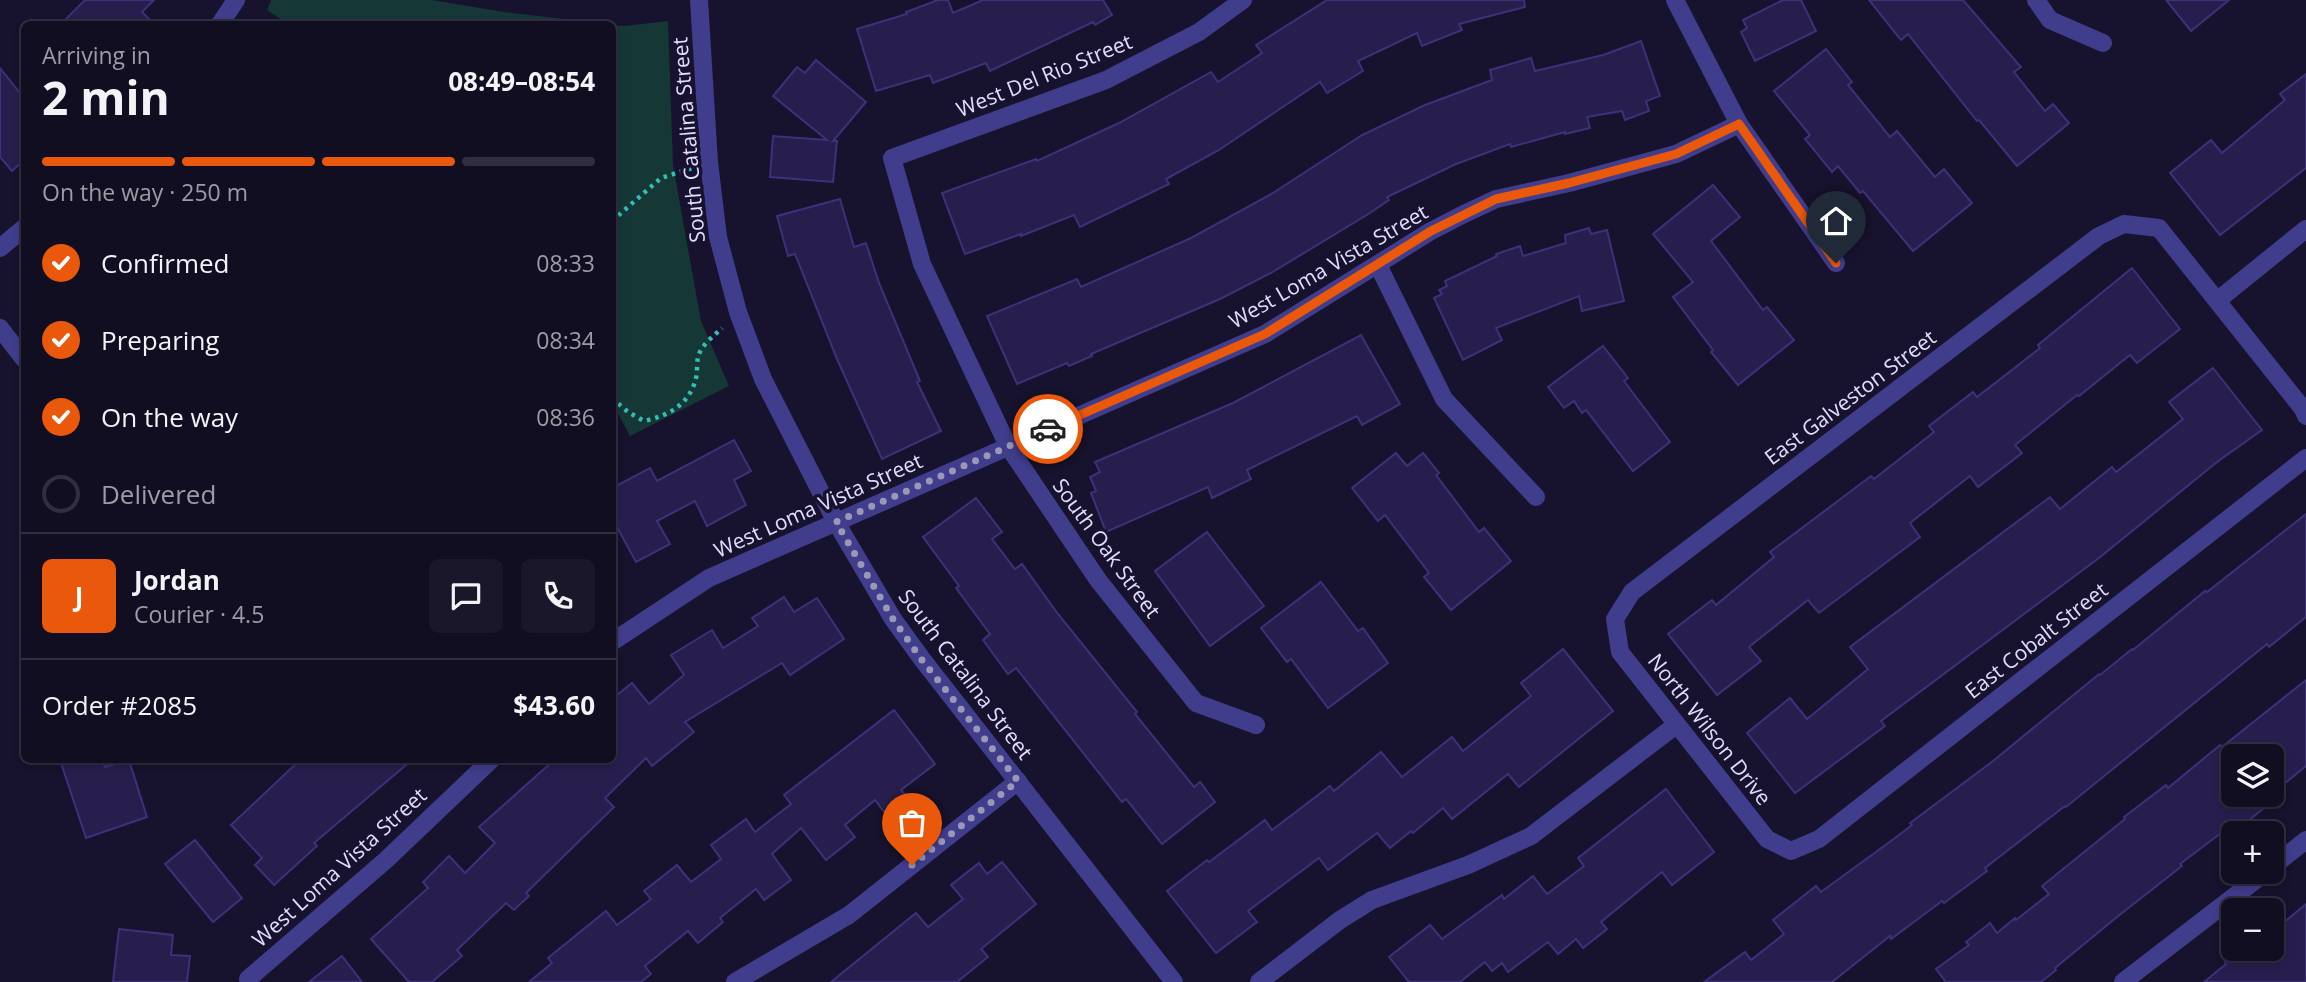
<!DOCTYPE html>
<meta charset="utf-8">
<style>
:root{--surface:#110e22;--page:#1a172a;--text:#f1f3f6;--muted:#9c9ca5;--line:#302e40;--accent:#ea580c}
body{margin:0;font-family:"Open Sans",sans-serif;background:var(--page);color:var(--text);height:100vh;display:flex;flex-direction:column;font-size:26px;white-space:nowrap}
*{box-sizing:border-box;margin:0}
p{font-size:23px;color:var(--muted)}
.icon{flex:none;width:38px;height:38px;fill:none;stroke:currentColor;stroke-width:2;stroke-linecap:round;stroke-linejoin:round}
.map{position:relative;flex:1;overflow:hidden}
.panel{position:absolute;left:21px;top:21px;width:595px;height:742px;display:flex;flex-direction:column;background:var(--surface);border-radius:10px;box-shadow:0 4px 10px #0003,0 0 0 2px var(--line)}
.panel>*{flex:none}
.fabs{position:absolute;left:2221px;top:744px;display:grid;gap:14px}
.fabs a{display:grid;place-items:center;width:63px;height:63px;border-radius:10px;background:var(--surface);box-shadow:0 4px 10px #0003,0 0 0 2px var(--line);font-size:35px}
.pin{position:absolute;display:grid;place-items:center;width:60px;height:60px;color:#fff;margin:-72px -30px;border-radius:50% 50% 50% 0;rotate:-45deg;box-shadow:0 0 7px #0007}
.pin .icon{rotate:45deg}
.courier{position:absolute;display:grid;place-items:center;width:70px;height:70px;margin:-35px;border:5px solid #ea580c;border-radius:50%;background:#fff;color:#222;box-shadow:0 2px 9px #0007}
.headline em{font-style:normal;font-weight:700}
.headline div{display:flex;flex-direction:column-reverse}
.headline{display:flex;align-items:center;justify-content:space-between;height:119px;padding:0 21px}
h1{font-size:46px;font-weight:700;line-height:52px}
.bar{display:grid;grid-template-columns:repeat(4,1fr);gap:10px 7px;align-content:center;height:84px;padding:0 21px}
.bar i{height:9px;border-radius:5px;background:var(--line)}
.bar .current{background:var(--accent)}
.bar p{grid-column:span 4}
.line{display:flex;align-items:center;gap:18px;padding:0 21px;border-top:2px solid var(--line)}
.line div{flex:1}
.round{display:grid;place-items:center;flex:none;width:74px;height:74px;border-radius:10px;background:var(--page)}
ol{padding:0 21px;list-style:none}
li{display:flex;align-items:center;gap:21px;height:77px}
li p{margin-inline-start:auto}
li .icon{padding:7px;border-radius:50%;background:var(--accent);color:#fff;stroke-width:4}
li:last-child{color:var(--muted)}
li i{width:38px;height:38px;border:4px solid var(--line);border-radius:50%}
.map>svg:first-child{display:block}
.green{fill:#153736}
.building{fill:#281e4e;stroke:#3f307a;stroke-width:2}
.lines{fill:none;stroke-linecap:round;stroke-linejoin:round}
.path{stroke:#32bfb7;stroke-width:4.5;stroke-dasharray:3.5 5;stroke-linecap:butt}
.minor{stroke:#403d8c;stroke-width:18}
.tertiary{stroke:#403d8c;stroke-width:18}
.done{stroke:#9b97b6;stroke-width:7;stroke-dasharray:0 12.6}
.route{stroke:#ea580c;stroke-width:9}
.labels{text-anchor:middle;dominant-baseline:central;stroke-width:7;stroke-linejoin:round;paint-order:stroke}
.street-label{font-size:21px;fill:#e2deff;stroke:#17122d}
</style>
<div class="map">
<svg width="2306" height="982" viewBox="0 0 2306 982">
<rect width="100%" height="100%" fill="#17122d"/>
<!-- green -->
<g class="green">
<path d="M 271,0 L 432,0 L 504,12 L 608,24 L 288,24 L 267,10 Z"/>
<path d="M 668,21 L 673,165 L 701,321 L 729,386 L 630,436 L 612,402 L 613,25 L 624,26 Z"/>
</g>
<!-- building -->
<g class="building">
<path d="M 85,0 L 154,0 L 142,12 L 154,24 L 61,24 Z"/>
<path d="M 938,0 L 948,0 L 953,13 L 983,0 L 1103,0 L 1112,15 L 1095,25 L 1093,22 L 990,71 L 986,63 L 933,83 L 930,75 L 876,91 L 857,29 L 907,14 L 906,12 Z"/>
<path d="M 1327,0 L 1524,0 L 1525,7 L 1459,24 L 1462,30 L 1422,46 L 1417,33 L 1358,61 L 1363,71 L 1327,93 L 1320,82 L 1219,150 L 1166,179 L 1169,184 L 1080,227 L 1074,215 L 1021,236 L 1021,234 L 965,254 L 942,193 L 1036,159 L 1037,161 L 1119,123 L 1211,72 L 1218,82 L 1262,53 L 1256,45 Z"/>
<path d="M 1783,0 L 1801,0 L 1816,31 L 1755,61 L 1741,32 L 1747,28 L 1743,20 Z"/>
<path d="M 1869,0 L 1963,0 L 2021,67 L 2014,72 L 2045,111 L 2053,104 L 2069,123 L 2017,166 L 1979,120 L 1977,121 L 1908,34 L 1901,40 Z"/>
<path d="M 2166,0 L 2229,0 L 2191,31 Z"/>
<path d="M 1641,41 L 1660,96 L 1646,101 L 1649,111 L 1625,120 L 1622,111 L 1587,117 L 1590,128 L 1565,134 L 1565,132 L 1511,147 L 1510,144 L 1456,164 L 1387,197 L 1389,200 L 1370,213 L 1271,273 L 1220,299 L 1091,354 L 1092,356 L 1069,366 L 1067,363 L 1017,384 L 987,316 L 1077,279 L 1081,287 L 1191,238 L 1273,193 L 1362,135 L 1425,105 L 1492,80 L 1490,70 L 1531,58 L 1535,71 L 1603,55 Z"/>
<path d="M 1826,49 L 1852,82 L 1848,85 L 1890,137 L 1897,131 L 1935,177 L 1944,169 L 1972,203 L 1913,251 L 1863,191 L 1860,193 L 1838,166 L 1832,172 L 1805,139 L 1810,135 L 1774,91 Z"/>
<path d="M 816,60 L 866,102 L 833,141 L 837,141 L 833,182 L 770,177 L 773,136 L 827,140 L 773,96 L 797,67 L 805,73 Z"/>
<path d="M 0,68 L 24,98 L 24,160 L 12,171 L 0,157 Z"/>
<path d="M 2306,74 L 2306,168 L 2220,235 L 2170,173 L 2211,140 L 2222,153 L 2285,100 L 2280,94 Z"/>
<path d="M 1713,185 L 1740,217 L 1711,241 L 1763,310 L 1767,307 L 1794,340 L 1738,385 L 1711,352 L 1713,350 L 1673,297 L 1693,282 L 1653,234 Z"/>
<path d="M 840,199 L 854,247 L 866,243 L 879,283 L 920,381 L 917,382 L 941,431 L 882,459 L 837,359 L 795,254 L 788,256 L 777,216 Z"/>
<path d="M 1589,228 L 1591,234 L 1607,230 L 1624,301 L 1582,311 L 1579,296 L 1496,328 L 1502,340 L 1463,360 L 1434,298 L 1442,294 L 1439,290 L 1447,286 L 1445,281 L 1497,256 L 1496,254 L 1520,246 L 1523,256 L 1566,243 L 1565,235 Z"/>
<path d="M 2132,268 L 2180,329 L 2137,363 L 2130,355 L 2079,396 L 2077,395 L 2015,445 L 2022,453 L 1978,487 L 1970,476 L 1910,523 L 1920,537 L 1819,613 L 1808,600 L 1749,647 L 1761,661 L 1717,695 L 1668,634 L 1712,600 L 1716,605 L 1774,557 L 1770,552 L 1871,476 L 1874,479 L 1934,432 L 1929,426 L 1973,392 L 1977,397 L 2040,348 L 2038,345 Z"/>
<path d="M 1361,335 L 1400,404 L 1362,425 L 1357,416 L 1247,470 L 1251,479 L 1212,498 L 1208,487 L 1106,532 L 1091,493 L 1096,491 L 1090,477 L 1100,472 L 1095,462 L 1233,403 Z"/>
<path d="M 1603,346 L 1628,378 L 1624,381 L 1670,442 L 1633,471 L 1586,410 L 1582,413 L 1574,401 L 1564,408 L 1548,387 Z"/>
<path d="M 2213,368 L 2262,430 L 2217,462 L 2099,558 L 1881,721 L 1885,726 L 1795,793 L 1747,733 L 1790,698 L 1807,719 L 1868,669 L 1850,647 L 2050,497 L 2060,509 L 2112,467 L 2116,472 L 2183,419 L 2169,402 Z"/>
<path d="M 734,440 L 751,471 L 734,480 L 746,505 L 707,526 L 695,501 L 657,521 L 670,544 L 636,562 L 612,518 L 612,488 L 650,468 L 657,481 Z"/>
<path d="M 1396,453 L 1407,466 L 1423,453 L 1439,473 L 1436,475 L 1479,532 L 1484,528 L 1511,561 L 1451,610 L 1424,577 L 1429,573 L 1385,515 L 1378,521 L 1352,488 Z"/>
<path d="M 976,498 L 1002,532 L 992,539 L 1015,569 L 1022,564 L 1058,614 L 1137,712 L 1135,714 L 1194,787 L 1200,782 L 1215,802 L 1162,844 L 1126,799 L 1122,802 L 1016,668 L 1008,674 L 983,640 L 990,634 L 956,588 L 959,586 L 923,537 Z"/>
<path d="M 2306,514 L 2306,617 L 2269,647 L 2267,644 L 2066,807 L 2065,806 L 1985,868 L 1987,871 L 1944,903 L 1942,901 L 1891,939 L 1890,936 L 1832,982 L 1704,982 L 1745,952 L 1751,960 L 1784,934 L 1773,920 L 1816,886 L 1821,892 L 1895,838 L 1912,825 L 1910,823 L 1993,761 L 2099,674 L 2100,675 L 2132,649 L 2133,650 L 2205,591 L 2207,592 Z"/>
<path d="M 1207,532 L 1264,606 L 1210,646 L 1155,571 Z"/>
<path d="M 1321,582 L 1358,631 L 1363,628 L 1388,663 L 1328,708 L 1291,659 L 1287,662 L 1261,628 Z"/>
<path d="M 784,597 L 794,612 L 817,598 L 844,639 L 790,675 L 782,663 L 685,722 L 694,732 L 652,766 L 646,758 L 605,798 L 614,807 L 526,893 L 529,896 L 514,910 L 506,903 L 457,950 L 462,956 L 432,982 L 409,982 L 371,939 L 428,888 L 423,882 L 449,856 L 465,873 L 495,843 L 479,827 L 554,760 L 612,760 L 612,699 L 632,683 L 649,704 L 684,675 L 671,655 L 712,630 L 723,648 L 758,626 L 752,618 Z"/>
<path d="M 1563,649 L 1613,711 L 1519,787 L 1508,774 L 1452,819 L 1443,808 L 1413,833 L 1411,831 L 1390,848 L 1377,833 L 1328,870 L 1319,858 L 1248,911 L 1257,922 L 1216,953 L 1167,891 L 1207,860 L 1209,862 L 1265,820 L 1272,830 L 1330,786 L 1334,791 L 1381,752 L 1402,777 L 1452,737 L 1463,751 L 1531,696 L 1521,683 Z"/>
<path d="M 2306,680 L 2306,766 L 2272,794 L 2272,756 L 2233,756 L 2233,794 L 2281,794 L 2226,839 L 2221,833 L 2180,864 L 2182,866 L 2117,917 L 2055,968 L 2056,970 L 2041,982 L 1946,982 L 1936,969 L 1969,945 L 1966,942 L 1990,923 L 1997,933 L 2015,918 L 2016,920 L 2049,894 L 2042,886 L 2125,819 L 2124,817 L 2166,785 L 2168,788 L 2220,745 L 2222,747 Z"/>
<path d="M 894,710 L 935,764 L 901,790 L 907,797 L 885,813 L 875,800 L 845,825 L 855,837 L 826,860 L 801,828 L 772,854 L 791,880 L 764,900 L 756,889 L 720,918 L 723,922 L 698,943 L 688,931 L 645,966 L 651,974 L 641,982 L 529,982 L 552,963 L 548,958 L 606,911 L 617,925 L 651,899 L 644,891 L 677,865 L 691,882 L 721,859 L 711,845 L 746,819 L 755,832 L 791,804 L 784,795 Z"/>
<path d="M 60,760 L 102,760 L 105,767 L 129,760 L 147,817 L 86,838 Z"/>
<path d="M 300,760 L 412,760 L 314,843 L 317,846 L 274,885 L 255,865 L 262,858 L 231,825 Z"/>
<path d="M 1666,789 L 1714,852 L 1672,885 L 1662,872 L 1601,922 L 1607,929 L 1583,948 L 1576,939 L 1558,954 L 1548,942 L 1508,972 L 1502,963 L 1492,971 L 1485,962 L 1460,982 L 1409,982 L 1389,957 L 1430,925 L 1442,939 L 1502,895 L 1504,899 L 1533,876 L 1547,894 L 1584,866 L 1578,858 Z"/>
<path d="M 195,840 L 242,898 L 213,922 L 165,864 Z"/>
<path d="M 1002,862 L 1036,904 L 981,949 L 988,957 L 957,982 L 831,982 L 916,913 L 928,927 L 963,899 L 951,885 L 979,863 L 987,874 Z"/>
<path d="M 2306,904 L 2306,982 L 2204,982 L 2226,964 L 2225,962 L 2244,948 L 2272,948 L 2272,932 Z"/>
<path d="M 119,929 L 173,935 L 171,955 L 190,956 L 187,982 L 113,982 Z"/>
<path d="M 342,956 L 362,982 L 309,982 Z"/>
</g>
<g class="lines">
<!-- path -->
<g class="path">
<path d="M 612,221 L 661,178 L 692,168"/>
<path d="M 612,398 L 628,412 L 644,421 C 671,415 692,403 697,373 C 697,368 697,362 698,357 C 701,345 714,336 722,328"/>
</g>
<!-- minor -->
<g class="minor">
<path d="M 1243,0 L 1199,32 L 1106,80 L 892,158 L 922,264 L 1008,446 L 1098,580 L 1196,703 L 1256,725"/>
<path d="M 1675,0 L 1739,124 L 1836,263"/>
<path d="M 2036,0 L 2050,20 L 2103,43"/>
<path d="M 220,24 L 236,0"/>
<path d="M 0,248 L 24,228"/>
<path d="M 1378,265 L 1444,399 L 1536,497"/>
<path d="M 2218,300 L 2306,229"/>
<path d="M 0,328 L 24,359"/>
<path d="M 2306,416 L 2303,409 L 2159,228 L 2124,224 L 2099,236 L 1632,592 L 1615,619 L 1620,652 L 1767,839 L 1791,851 L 1819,839 L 2306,458"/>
<path d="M 612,642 L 709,578 L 1265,334 L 1431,231 L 1464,214 L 1496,199 L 1569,183 L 1676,154 L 1739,124"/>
<path d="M 2272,867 L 2306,840"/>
<path d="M 250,982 L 248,979 L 386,860 L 491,760"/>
<path d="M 735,982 L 849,915 L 1018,781"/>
<path d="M 1259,982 L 1340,920 L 1372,900 L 1468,865 L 1531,836 L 1676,725"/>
<path d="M 2123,982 L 2266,872"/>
</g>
<!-- tertiary -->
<path class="tertiary" d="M 699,0 L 709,162 L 718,237 L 738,312 L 763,379 L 836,522 L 893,619 L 922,659 L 1174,982"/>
</g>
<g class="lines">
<!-- done -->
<path class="done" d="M 912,865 L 1018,781 L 922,660 L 893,619 L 836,522 L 1048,429"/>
<!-- route -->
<path class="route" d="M 1048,429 L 1265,334 L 1431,231 L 1496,199 L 1569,183 L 1676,154 L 1739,124 L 1836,263"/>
</g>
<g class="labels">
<!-- street labels -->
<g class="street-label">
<text transform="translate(1044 75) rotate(-22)">West Del Rio Street</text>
<text transform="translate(688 140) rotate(-95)">South Catalina Street</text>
<text transform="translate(1328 266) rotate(-30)">West Loma Vista Street</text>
<text transform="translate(1850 397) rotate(-37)">East Galveston Street</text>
<text transform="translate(818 505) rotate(-24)">West Loma Vista Street</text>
<text transform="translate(1107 548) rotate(54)">South Oak Street</text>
<text transform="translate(2036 640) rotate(-38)">East Cobalt Street</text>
<text transform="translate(966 674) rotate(53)">South Catalina Street</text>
<text transform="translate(1710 729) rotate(52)">North Wilson Drive</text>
<text transform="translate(339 867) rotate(-42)">West Loma Vista Street</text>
</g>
</g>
</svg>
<div class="fabs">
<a><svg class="icon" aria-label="layers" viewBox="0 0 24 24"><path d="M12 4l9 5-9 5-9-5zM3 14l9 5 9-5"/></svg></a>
<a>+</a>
<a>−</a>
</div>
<div class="pin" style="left:912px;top:865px;background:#ea580c"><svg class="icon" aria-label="bag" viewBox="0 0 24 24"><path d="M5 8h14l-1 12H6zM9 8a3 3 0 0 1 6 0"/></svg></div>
<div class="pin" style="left:1836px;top:263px;background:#1f2937"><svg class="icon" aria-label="home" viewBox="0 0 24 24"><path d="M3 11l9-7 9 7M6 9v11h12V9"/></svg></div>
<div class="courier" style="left:1048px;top:429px"><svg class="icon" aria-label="car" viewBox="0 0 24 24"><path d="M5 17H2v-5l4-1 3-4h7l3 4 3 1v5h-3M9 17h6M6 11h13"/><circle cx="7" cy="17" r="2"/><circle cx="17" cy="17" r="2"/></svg></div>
<section class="panel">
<div class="headline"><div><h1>2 min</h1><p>Arriving in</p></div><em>08:49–08:54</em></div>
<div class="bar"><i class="current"></i><i class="current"></i><i class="current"></i><i></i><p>On the way · 250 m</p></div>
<ol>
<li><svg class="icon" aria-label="check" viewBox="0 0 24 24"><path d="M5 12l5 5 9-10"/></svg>Confirmed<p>08:33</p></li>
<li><svg class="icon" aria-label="check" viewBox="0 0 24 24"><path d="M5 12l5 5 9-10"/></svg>Preparing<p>08:34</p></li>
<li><svg class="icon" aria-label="check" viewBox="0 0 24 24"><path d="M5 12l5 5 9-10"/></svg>On the way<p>08:36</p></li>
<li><i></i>Delivered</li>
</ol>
<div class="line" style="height:126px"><b class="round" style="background:var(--accent);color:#fff">J</b><div><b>Jordan</b><p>Courier · 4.5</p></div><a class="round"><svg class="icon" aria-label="chat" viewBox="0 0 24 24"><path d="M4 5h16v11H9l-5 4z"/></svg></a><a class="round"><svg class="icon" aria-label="phone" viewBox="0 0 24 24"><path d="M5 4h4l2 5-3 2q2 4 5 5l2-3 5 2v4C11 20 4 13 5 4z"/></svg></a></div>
<div class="line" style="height:91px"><div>Order #2085</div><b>$43.60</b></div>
</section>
</div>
